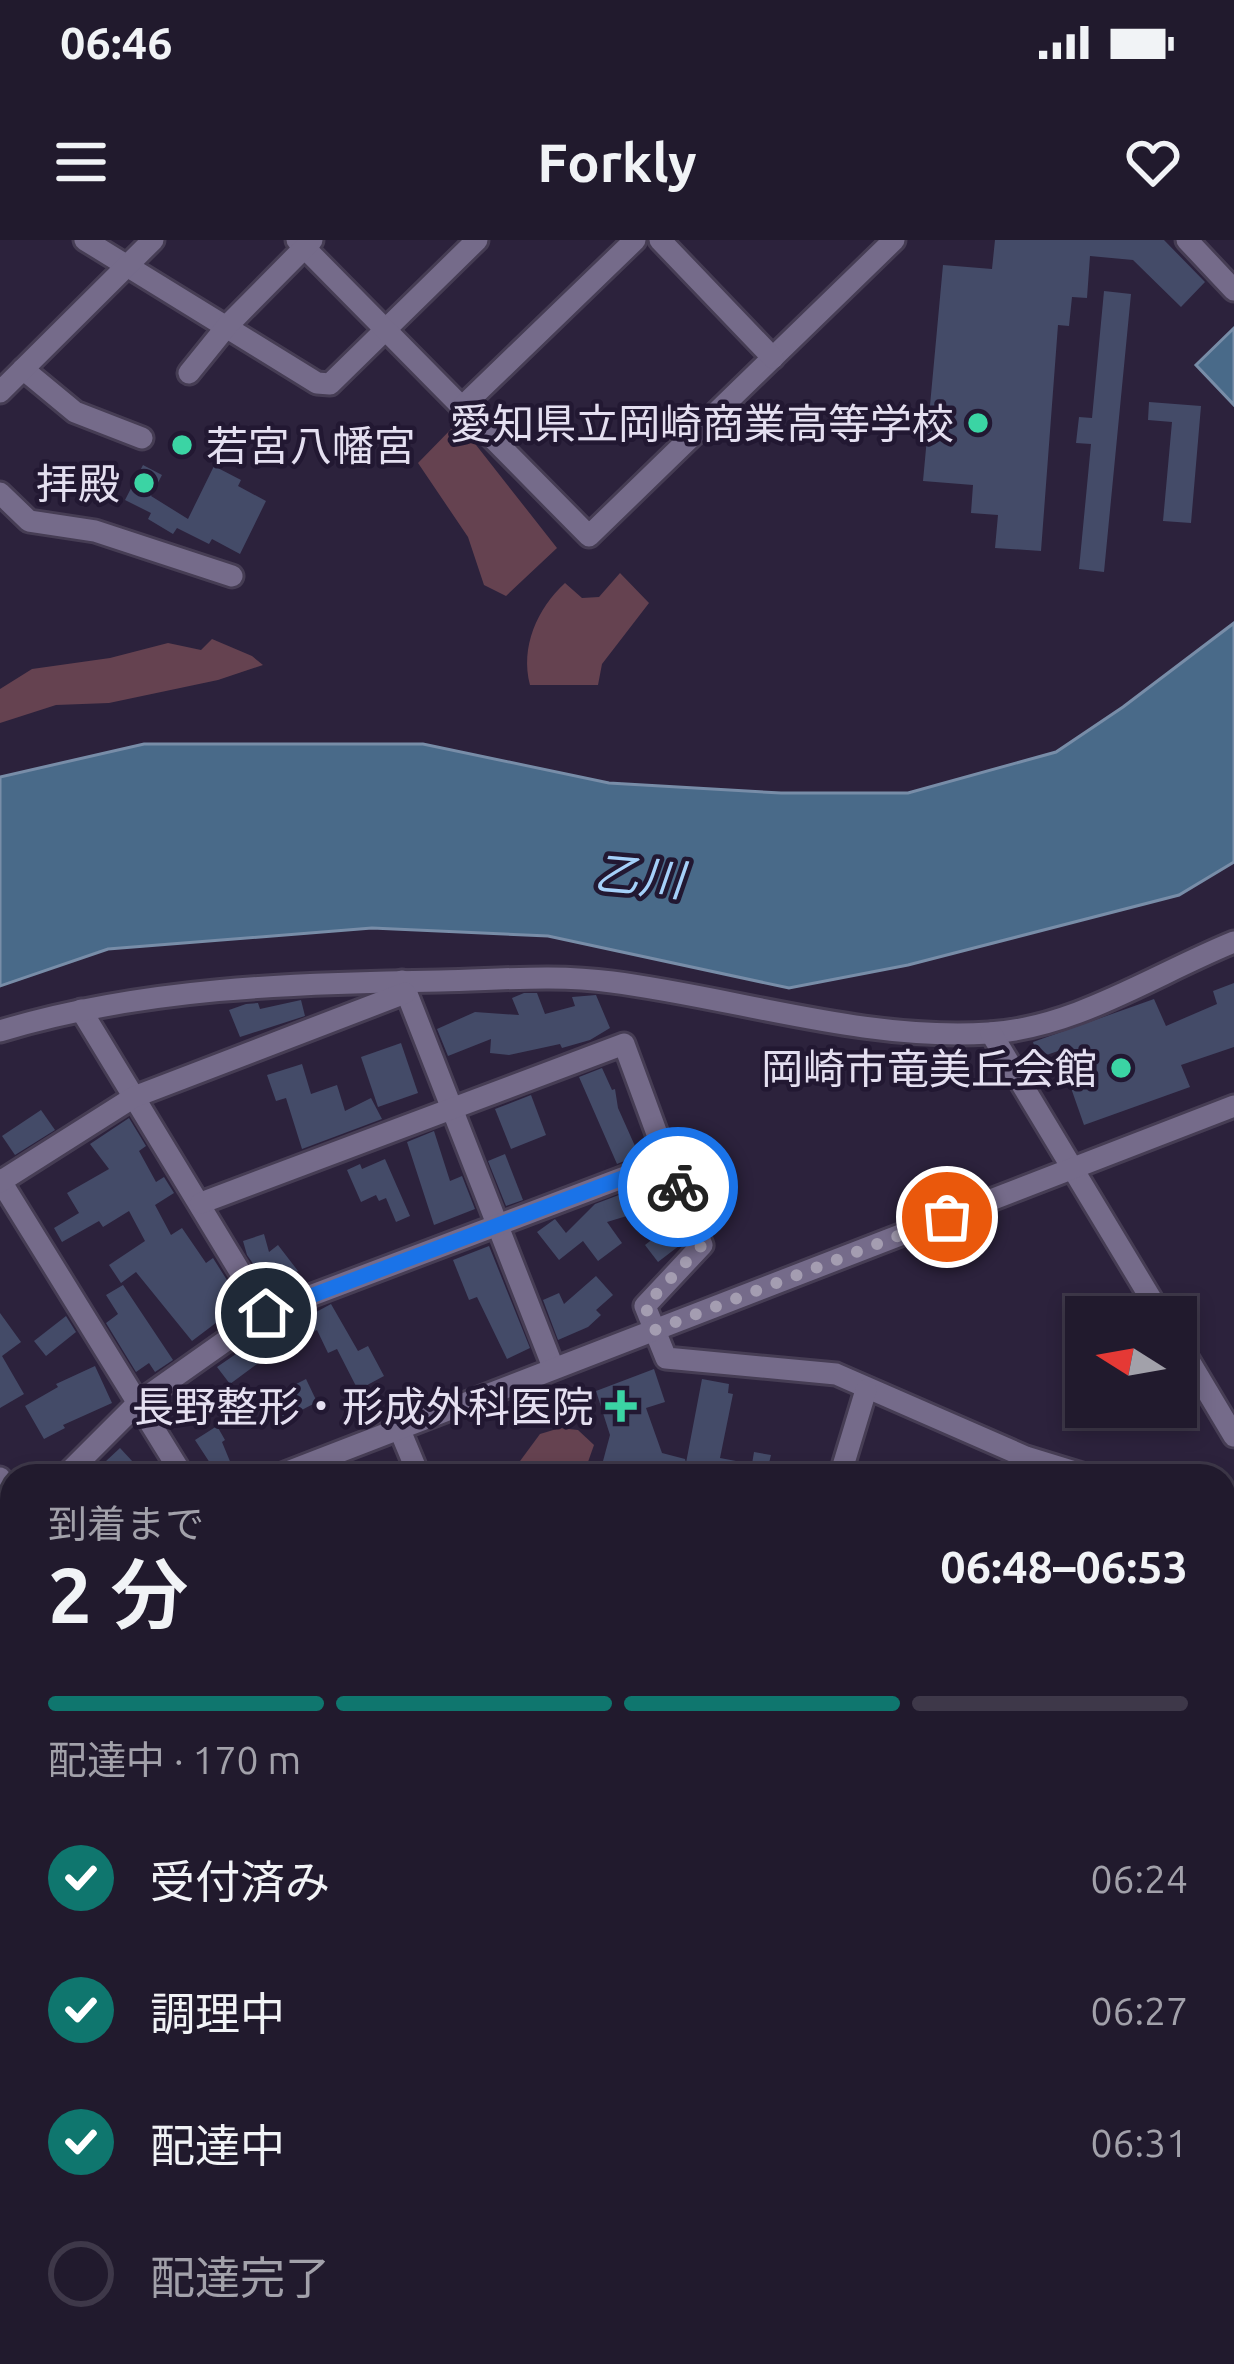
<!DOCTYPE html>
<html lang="ja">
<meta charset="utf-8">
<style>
:root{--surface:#211a2d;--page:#2d2739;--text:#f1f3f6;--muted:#a2a1aa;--line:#3e3849;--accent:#0f766e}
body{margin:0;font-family:Ubuntu,"Noto Sans JP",sans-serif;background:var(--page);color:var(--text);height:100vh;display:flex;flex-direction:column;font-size:45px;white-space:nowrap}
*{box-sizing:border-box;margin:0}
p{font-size:39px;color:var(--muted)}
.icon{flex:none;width:66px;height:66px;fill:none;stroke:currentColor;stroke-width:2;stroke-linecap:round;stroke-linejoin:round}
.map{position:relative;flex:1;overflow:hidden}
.drawer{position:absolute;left:0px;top:1224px;width:1236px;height:900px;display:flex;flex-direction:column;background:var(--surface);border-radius:36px 36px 0 0;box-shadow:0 6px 18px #0003,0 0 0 3px var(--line)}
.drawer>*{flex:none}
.needle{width:78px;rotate:281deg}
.fabs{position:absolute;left:1065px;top:1056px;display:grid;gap:24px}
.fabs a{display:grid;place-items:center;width:132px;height:132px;border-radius:0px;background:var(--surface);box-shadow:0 6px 18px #0003,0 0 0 3px var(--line);font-size:60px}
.pin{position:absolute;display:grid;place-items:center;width:102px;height:102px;color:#fff;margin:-51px;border:6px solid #fff;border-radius:50%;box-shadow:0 3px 12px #0007}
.courier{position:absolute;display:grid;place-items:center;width:120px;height:120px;margin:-60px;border:9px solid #1a73e8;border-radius:50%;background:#fff;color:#222;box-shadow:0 3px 15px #0007}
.head em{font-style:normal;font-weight:600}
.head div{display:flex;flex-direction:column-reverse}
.head{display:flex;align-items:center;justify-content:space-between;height:204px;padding:0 48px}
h1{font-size:78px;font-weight:600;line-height:90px}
.bar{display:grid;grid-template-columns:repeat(4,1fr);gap:18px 12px;align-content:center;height:144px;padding:0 48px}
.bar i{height:15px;border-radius:9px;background:var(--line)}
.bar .active{background:var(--accent)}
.bar p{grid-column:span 4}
ol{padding:0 48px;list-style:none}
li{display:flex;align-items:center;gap:36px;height:132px}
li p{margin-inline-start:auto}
li .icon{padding:12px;border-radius:50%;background:var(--accent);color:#fff;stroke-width:4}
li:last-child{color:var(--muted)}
li i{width:66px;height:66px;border:6px solid var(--line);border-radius:50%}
.status{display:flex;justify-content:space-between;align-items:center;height:84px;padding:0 60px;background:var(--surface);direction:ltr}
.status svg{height:33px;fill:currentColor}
header{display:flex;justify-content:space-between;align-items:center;height:156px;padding:0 48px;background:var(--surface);font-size:54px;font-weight:600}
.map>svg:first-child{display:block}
.green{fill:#654250}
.water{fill:#496a89;stroke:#788da8;stroke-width:3}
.building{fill:#444b68}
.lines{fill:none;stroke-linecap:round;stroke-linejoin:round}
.minor-casing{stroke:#463d54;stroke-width:27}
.minor{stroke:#756b8a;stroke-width:21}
.rail{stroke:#857e94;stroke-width:6;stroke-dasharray:6 12;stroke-linecap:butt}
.done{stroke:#a49db1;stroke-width:12;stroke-dasharray:0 21.6}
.route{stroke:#1a73e8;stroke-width:15}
.poi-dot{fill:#3bd4a4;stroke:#221832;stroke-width:4.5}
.labels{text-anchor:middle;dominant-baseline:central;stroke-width:9;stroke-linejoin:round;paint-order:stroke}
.poi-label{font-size:42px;fill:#e4dff0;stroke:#221832;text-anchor:end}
.water-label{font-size:45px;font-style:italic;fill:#a5d0f9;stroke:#221832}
</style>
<div class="status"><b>06:46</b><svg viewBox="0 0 49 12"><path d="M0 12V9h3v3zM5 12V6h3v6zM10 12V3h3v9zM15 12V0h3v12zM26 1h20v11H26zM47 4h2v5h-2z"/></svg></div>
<header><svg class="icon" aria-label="menu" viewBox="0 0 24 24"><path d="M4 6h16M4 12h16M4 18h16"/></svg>Forkly<svg class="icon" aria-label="heart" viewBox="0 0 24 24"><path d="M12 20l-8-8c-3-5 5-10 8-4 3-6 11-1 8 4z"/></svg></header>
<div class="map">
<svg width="1234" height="2124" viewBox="0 0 1234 2124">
<rect width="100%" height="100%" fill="#2c223c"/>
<!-- green -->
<g class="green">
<path d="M 458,182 L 557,308 L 506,356 L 484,345 L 468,297 L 418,223 Z"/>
<path d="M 620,333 L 649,363 L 602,424 L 598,445 L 530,445 C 520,407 537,369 565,343 L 582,358 L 599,357 Z"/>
<path d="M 212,399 L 252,416 L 263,425 L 218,440 L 109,463 L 56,465 L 0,483 L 0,449 L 32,429 L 110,418 L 168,403 L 201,410 Z"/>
<path d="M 560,1188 L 578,1190 L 594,1205 L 583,1236 L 509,1236 L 540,1194 Z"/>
</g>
<!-- water -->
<g class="water">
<path d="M 1234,88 L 1234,165 L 1196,125 Z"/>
<path d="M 1234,383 L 1234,622 L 1179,655 L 908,725 L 789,748 L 548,696 L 372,688 L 108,709 L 0,746 L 0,537 L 144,504 L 423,504 L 609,543 L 781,553 L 908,553 L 1056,512 L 1123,467 Z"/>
</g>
<!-- building -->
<g class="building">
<path d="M 995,0 L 1164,0 L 1205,42 L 1181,67 L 1133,20 L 1090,16 L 1087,58 L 1072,57 L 1069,86 L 1058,85 L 1041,311 L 995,308 L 998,275 L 971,273 L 973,245 L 923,241 L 943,25 L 992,29 Z"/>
<path d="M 1104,51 L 1131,54 L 1104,332 L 1079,329 L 1091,204 L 1076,203 L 1079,177 L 1092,178 Z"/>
<path d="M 1149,162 L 1201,166 L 1191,283 L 1163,281 L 1172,182 L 1148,180 Z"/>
<path d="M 143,225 L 162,235 L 151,256 L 188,279 L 214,226 L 241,240 L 238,246 L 266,261 L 240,314 L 212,299 L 209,304 L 177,288 L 173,294 L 148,279 L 151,273 L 125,260 Z"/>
<path d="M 1234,743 L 1234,807 L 1181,825 L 1190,847 L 1084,885 L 1058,811 L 1038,818 L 1033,802 L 1154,759 L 1166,786 L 1217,764 L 1213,751 Z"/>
<path d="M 524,753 L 537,753 L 545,774 L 575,766 L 572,757 L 596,755 L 610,788 L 590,800 L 562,808 L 560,804 L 509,815 L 490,813 L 491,799 L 448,816 L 437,789 L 475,772 L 519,775 L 512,758 Z"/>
<path d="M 301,760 L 305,776 L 240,797 L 229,770 L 246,764 L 258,763 L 260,769 Z"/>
<path d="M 401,803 L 418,853 L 378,867 L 361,817 Z"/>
<path d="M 302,824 L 311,854 L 337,845 L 345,871 L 371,858 L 382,879 L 302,909 L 286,858 L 276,861 L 267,835 Z"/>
<path d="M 602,828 L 612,850 L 615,849 L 618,868 L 639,915 L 617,924 L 579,837 Z"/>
<path d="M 531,855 L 546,895 L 511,909 L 495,869 Z"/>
<path d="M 41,870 L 55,890 L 15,915 L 2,896 Z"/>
<path d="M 129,878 L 146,906 L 139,911 L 156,942 L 164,937 L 174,953 L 155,965 L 171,995 L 182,988 L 206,1023 L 213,1018 L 244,1067 L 231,1076 L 229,1073 L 192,1101 L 136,1032 L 121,1043 L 109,1025 L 145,1001 L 129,971 L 103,987 L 99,981 L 62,1002 L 54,988 L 79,973 L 67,953 L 109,929 L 90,904 Z"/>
<path d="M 434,891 L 450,941 L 462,936 L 475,969 L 434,985 L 407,902 Z"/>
<path d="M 505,914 L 523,960 L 506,966 L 488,921 Z"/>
<path d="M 385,919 L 410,976 L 396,982 L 386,958 L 379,961 L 376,955 L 361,962 L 347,930 L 360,924 L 362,929 Z"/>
<path d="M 656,941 L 663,965 L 607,982 L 622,1003 L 598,1021 L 583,1001 L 559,1020 L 537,992 L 555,979 L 566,993 L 595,964 Z"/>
<path d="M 672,984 L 684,1002 L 658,1022 L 645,1005 Z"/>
<path d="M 264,994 L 269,1012 L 278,1005 L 298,1031 L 272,1051 L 247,1015 L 243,1001 Z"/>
<path d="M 489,1006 L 530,1108 L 507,1119 L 477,1057 L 469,1060 L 453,1020 Z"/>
<path d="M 596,1036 L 613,1055 L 596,1070 L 601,1075 L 588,1087 L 558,1100 L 543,1060 L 559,1053 L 564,1064 Z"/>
<path d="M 123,1045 L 173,1120 L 155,1132 L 149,1123 L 136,1132 L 106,1083 L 118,1074 L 106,1055 Z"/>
<path d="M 331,1064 L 358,1111 L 368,1106 L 384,1136 L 358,1150 L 337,1109 L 328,1113 L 317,1090 L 293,1103 L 291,1099 L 230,1144 L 217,1127 L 281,1083 L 301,1075 L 303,1079 Z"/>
<path d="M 0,1073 L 21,1102 L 2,1116 L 24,1154 L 0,1168 Z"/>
<path d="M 66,1076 L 76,1092 L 46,1116 L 34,1101 Z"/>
<path d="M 95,1126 L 112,1163 L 63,1185 L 65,1188 L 44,1199 L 25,1166 L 58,1147 L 56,1144 Z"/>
<path d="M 654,1129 L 665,1162 L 646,1168 L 662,1213 L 685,1219 L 686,1223 L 702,1139 L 729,1144 L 728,1153 L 733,1154 L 720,1218 L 752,1224 L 754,1212 L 771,1215 L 768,1227 L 778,1228 L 777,1236 L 599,1236 L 610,1195 L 596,1151 Z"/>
<path d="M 306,1139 L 317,1162 L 277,1183 L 265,1160 Z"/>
<path d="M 217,1186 L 225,1200 L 222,1202 L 236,1236 L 198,1236 L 196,1229 L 210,1223 L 195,1200 Z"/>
<path d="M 120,1208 L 146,1236 L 90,1236 Z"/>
</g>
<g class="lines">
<!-- minor casing -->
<g class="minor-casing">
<g id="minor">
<path d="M 85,0 L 317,143 L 330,144 L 477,0"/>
<path d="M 297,0 L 589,296 L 894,0"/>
<path d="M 660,0 L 773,118"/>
<path d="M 1187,0 L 1234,50"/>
<path d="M 23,129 L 75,172 L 142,198"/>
<path d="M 189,133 L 227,86 L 312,0"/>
<path d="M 0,152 L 153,0"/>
<path d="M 461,168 L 635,0"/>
<path d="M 0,253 L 29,281 L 95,291 L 232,336"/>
<path d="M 402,741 L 553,1127"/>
<path d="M 81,770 L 265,1073"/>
<path d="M 0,791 C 141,748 294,743 440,741 C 497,740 555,734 612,742 C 736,758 863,801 989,793 C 1075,788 1155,734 1234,702"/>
<path d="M 991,793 L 1162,1077"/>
<path d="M 0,940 L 183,1236"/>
<path d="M 0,942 L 134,857 L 405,753"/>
<path d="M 201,963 L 624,804 L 667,921"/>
<path d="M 1176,1099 L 1234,1196"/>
<path d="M 399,1188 L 419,1236"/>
<path d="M 65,1236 L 139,1162 L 265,1073 L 667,921 L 702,1005 L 645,1066 L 666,1118 L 836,1134 L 1026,1217 L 1088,1236"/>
<path d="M 277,1236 L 1234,866"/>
<path d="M 840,1236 L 866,1150"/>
<path d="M 0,1238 L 12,1258"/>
<path d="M 1224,1278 L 1234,1281"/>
<path d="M 0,1302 L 12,1290"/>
<path d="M 1224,1308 L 1234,1301"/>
<path d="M 1224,1372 L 1234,1366"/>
<path d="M 0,1532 L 12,1516"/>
<path d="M 0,1550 L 12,1559"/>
<path d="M 0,1786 L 12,1771"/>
<path d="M 0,1919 L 12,1928"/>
<path d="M 0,2068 L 12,2061"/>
<path d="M 738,2112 L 749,2124"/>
<path d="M 1210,2112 L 1226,2124"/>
<path d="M 119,2124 L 129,2112"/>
</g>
</g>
<!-- minor -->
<use href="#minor" class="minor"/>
<!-- rail -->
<g class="rail">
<path d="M 1224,1343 L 1234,1338"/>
<path d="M 0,1982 L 12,1975"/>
</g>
</g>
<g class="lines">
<!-- done -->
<path class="done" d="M 678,947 L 702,1005 L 645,1066 L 655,1090 L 947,977"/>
<!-- route -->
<path class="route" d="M 266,1073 L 667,921 L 678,947"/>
</g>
<!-- markers -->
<g class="poi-dot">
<circle cx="978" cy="183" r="12"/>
<circle cx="182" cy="205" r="12"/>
<circle cx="144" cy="243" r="12"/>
<circle cx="1121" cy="828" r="12"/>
<path d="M615 1148h12v12h12v12h-12v12h-12v-12h-12v-12h12z"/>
</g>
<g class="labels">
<!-- poi labels -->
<g class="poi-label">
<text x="954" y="183">愛知県立岡崎商業高等学校</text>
<text x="206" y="205" text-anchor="start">若宮八幡宮</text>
<text x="120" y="243">拝殿</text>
<text x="1097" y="828">岡崎市竜美丘会館</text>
<text x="594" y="1166">長野整形・形成外科医院</text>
</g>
<!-- water labels -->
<g class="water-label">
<text transform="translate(639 636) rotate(5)">乙川</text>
</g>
</g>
</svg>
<div class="fabs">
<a><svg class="needle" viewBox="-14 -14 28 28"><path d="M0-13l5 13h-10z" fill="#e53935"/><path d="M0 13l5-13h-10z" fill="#a2a1aa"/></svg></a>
</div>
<div class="pin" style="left:947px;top:977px;background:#ea580c"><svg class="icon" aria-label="bag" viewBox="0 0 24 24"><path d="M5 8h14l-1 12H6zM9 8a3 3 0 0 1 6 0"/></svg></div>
<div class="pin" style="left:266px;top:1073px;background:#1f2937"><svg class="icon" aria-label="home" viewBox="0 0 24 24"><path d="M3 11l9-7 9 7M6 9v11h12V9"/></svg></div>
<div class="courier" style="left:678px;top:947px"><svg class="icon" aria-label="bike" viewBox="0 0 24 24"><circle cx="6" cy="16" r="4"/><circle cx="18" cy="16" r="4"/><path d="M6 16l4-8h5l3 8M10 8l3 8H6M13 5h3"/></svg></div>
<section class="drawer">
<div class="head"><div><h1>2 分</h1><p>到着まで</p></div><em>06:48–06:53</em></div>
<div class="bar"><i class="active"></i><i class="active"></i><i class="active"></i><i></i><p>配達中 · 170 m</p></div>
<ol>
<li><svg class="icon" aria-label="check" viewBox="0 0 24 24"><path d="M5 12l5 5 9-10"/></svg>受付済み<p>06:24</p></li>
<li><svg class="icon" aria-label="check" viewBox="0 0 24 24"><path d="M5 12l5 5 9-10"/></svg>調理中<p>06:27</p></li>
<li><svg class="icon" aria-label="check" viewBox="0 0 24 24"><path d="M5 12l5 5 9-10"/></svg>配達中<p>06:31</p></li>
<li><i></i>配達完了</li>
</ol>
</section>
</div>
